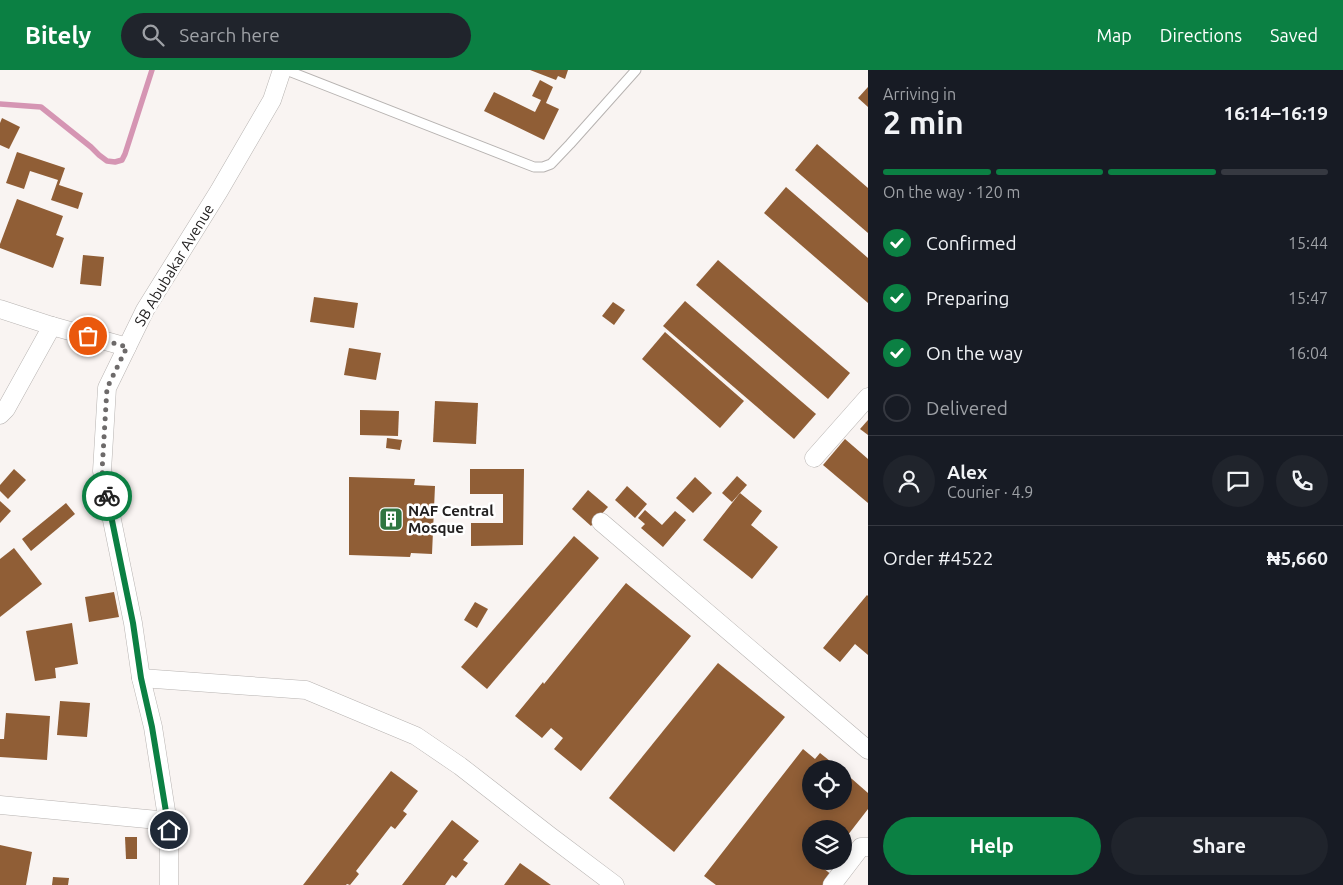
<!DOCTYPE html>
<meta charset="utf-8">
<style>
:root{--surface:#171b24;--page:#20242c;--text:#f1f3f6;--muted:#9ea1a6;--line:#363941;--accent:#0b8043}
body{margin:0;font-family:Ubuntu,sans-serif;background:var(--page);color:var(--text);height:100vh;display:flex;flex-direction:column;font-size:19px;white-space:nowrap}
*{box-sizing:border-box;margin:0}
p{font-size:16px;color:var(--muted)}
.icon{flex:none;width:28px;height:28px;fill:none;stroke:currentColor;stroke-width:2;stroke-linecap:round;stroke-linejoin:round}
.map{position:relative;flex:1;overflow:hidden}
.drawer{display:flex;flex-direction:column;background:var(--surface);width:475px}
.drawer>*{flex:none}
.buttons{position:absolute;left:802px;top:690px;display:grid;gap:10px}
.buttons a{display:grid;place-items:center;width:50px;height:50px;border-radius:50%;background:var(--surface);box-shadow:0 2px 12px #0003;font-size:25px}
.pin{position:absolute;display:grid;place-items:center;width:42px;height:42px;color:#fff;margin:-21px;border:2px solid #fff;border-radius:50%;box-shadow:0 1px 5px #0007}
.courier{position:absolute;display:grid;place-items:center;width:50px;height:50px;margin:-25px;border:4px solid #0b8043;border-radius:50%;background:#fff;color:#222;box-shadow:0 1px 6px #0007}
.headline em{font-style:normal;font-weight:700}
.headline div{display:flex;flex-direction:column-reverse}
.headline{display:flex;align-items:center;justify-content:space-between;height:85px;padding:0 15px}
h1{font-size:32px;font-weight:700;line-height:38px}
.bar{display:grid;grid-template-columns:repeat(4,1fr);gap:8px 5px;align-content:center;height:60px;padding:0 15px}
.bar i{height:6px;border-radius:4px;background:var(--line)}
.bar .active{background:var(--accent)}
.bar p{grid-column:span 4}
.line{display:flex;align-items:center;gap:12px;padding:0 15px;border-top:1px solid var(--line)}
.line div{flex:1}
.round{display:grid;place-items:center;flex:none;width:52px;height:52px;border-radius:26px;background:var(--page)}
ol{padding:0 15px;list-style:none}
li{display:flex;align-items:center;gap:15px;height:55px}
li p{margin-inline-start:auto}
li .icon{padding:5px;border-radius:50%;background:var(--accent);color:#fff;stroke-width:4}
li:last-child{color:var(--muted)}
li i{width:28px;height:28px;border:2px solid var(--line);border-radius:50%}
.button{display:flex;gap:10px;margin-top:auto;padding:10px 15px}
.button a{flex:1;height:58px;border-radius:30px;background:var(--accent);color:#fff;font-size:20px;font-weight:700;line-height:58px;text-align:center}
.button a+a{background:var(--page);color:var(--text)}
header{display:flex;align-items:center;gap:30px;box-sizing:border-box;height:70px;padding:0 25px;background:var(--accent);color:#fff}
header strong{font-size:24px}
nav{display:flex;gap:28px;margin-inline-start:auto;font-size:18px}
.search{width:350px;height:45px;background:var(--page);display:flex;align-items:center;gap:12px;box-sizing:border-box;padding:0 18px;border-radius:28px;color:var(--muted);font-size:19px}
main{display:flex;flex:1;min-height:0}
.map>svg:first-child{display:block}
.lines{fill:none;stroke-linecap:round;stroke-linejoin:round}
.stream{stroke:#d595b3;stroke-width:5.5}
.building{fill:#905e36}
.service-casing{stroke:#b7b3b1;stroke-width:11}
.minor-casing{stroke:#b7b3b1;stroke-width:19}
.service{stroke:#fff;stroke-width:9}
.minor{stroke:#fff;stroke-width:18}
.done{stroke:#6d6a6a;stroke-width:5;stroke-dasharray:0 9}
.route{stroke:#0b8043;stroke-width:6}
.labels{text-anchor:middle;dominant-baseline:central;stroke-width:5;stroke-linejoin:round;paint-order:stroke}
.street-label{font-size:15px;fill:#222020;stroke:#fff}
.poi-label{font-size:15px;font-weight:bold;fill:#222020;stroke:#fff;text-anchor:start}
</style>
<header>
<strong>Bitely</strong>
<div class="search"><svg class="icon" aria-label="search" viewBox="0 0 24 24"><circle cx="10" cy="10" r="6"/><path d="M15 15l6 6"/></svg>Search here</div>
<nav><a>Map</a><a>Directions</a><a>Saved</a></nav>
</header>
<main>
<div class="map">
<svg width="868" height="815" viewBox="0 0 868 815">
<rect width="100%" height="100%" fill="#f9f4f2"/>
<g class="lines">
<!-- stream -->
<path class="stream" d="M 0,34 L 41,37 L 91,77 L 99,85 L 107,91 L 115,92 L 122,90 L 125,84 L 152,0"/>
</g>
<!-- building -->
<g class="building">
<path d="M 530,0 L 568,0 L 565,9 L 558,6 L 556,10 Z"/>
<path d="M 540,10 L 553,17 L 546,33 L 559,39 L 544,70 L 484,41 L 494,22 L 535,42 L 541,30 L 532,26 Z"/>
<path d="M 868,17 L 868,37 L 858,28 Z"/>
<path d="M 2,48 L 20,57 L 9,79 L 0,75 L 0,53 Z"/>
<path d="M 817,74 L 868,118 L 868,163 L 795,100 Z"/>
<path d="M 17,82 L 65,98 L 59,115 L 83,123 L 78,139 L 51,130 L 58,110 L 30,101 L 24,119 L 6,113 Z"/>
<path d="M 786,117 L 868,188 L 868,233 L 764,143 Z"/>
<path d="M 17,129 L 63,146 L 56,165 L 64,168 L 53,198 L 0,178 L 0,174 Z"/>
<path d="M 83,185 L 104,187 L 101,216 L 80,214 Z"/>
<path d="M 718,190 L 850,303 L 828,329 L 696,215 Z"/>
<path d="M 314,227 L 358,233 L 354,258 L 310,252 Z"/>
<path d="M 685,231 L 816,344 L 794,369 L 663,256 Z"/>
<path d="M 613,232 L 625,240 L 614,255 L 602,246 Z"/>
<path d="M 665,262 L 744,331 L 720,358 L 642,289 Z"/>
<path d="M 349,278 L 381,283 L 376,310 L 344,305 Z"/>
<path d="M 435,331 L 478,333 L 476,374 L 433,372 Z"/>
<path d="M 360,340 L 399,341 L 398,366 L 360,365 Z"/>
<path d="M 868,350 L 868,365 L 860,359 Z"/>
<path d="M 387,368 L 402,370 L 400,380 L 386,378 Z"/>
<path d="M 845,369 L 868,389 L 868,433 L 823,395 Z"/>
<path d="M 14,399 L 26,410 L 8,429 L 0,421 L 0,415 Z"/>
<path d="M 470,399 L 524,399 L 523,475 L 471,476 L 471,453 L 503,453 L 503,424 L 470,424 Z"/>
<path d="M 737,406 L 747,415 L 732,432 L 722,423 Z"/>
<path d="M 349,407 L 415,409 L 414,415 L 435,416 L 432,484 L 411,483 L 410,487 L 349,485 Z"/>
<path d="M 695,407 L 712,423 L 693,443 L 676,428 Z"/>
<path d="M 627,416 L 647,434 L 635,448 L 615,430 Z"/>
<path d="M 588,420 L 608,437 L 591,456 L 572,439 Z"/>
<path d="M 740,423 L 762,441 L 751,455 L 778,477 L 752,509 L 703,470 Z"/>
<path d="M 0,431 L 11,441 L 0,453 Z"/>
<path d="M 66,433 L 75,444 L 31,481 L 22,469 Z"/>
<path d="M 645,440 L 662,455 L 675,441 L 686,450 L 663,477 L 641,458 L 645,454 L 638,448 Z"/>
<path d="M 574,466 L 599,488 L 487,619 L 461,597 Z"/>
<path d="M 14,478 L 42,514 L 0,547 L 0,489 Z"/>
<path d="M 626,513 L 691,566 L 581,701 L 554,679 L 563,668 L 551,658 L 542,668 L 515,646 L 543,612 L 544,614 Z"/>
<path d="M 114,522 L 119,547 L 89,552 L 85,527 Z"/>
<path d="M 867,525 L 868,526 L 868,585 L 855,574 L 840,592 L 823,578 Z"/>
<path d="M 475,532 L 488,539 L 477,558 L 464,550 Z"/>
<path d="M 72,553 L 78,594 L 55,598 L 56,608 L 35,611 L 26,561 Z"/>
<path d="M 718,593 L 785,647 L 674,782 L 609,728 Z"/>
<path d="M 60,631 L 90,633 L 87,667 L 57,665 Z"/>
<path d="M 6,643 L 50,646 L 47,690 L 0,687 L 0,669 L 4,669 Z"/>
<path d="M 803,679 L 815,689 L 820,683 L 840,699 L 811,699 L 811,731 L 844,731 L 844,702 L 868,723 L 868,739 L 844,770 L 844,759 L 811,759 L 811,791 L 827,791 L 822,797 L 833,806 L 826,815 L 716,815 L 704,806 Z"/>
<path d="M 391,701 L 418,721 L 403,741 L 407,744 L 395,759 L 391,756 L 356,801 L 359,804 L 350,815 L 347,814 L 346,815 L 303,815 Z"/>
<path d="M 452,750 L 479,771 L 463,790 L 468,793 L 456,808 L 452,805 L 445,815 L 402,815 Z"/>
<path d="M 125,767 L 137,767 L 137,789 L 126,789 Z"/>
<path d="M 0,775 L 32,782 L 26,815 L 0,815 Z"/>
<path d="M 520,793 L 551,815 L 504,815 Z"/>
<path d="M 53,807 L 69,808 L 68,815 L 52,815 Z"/>
</g>
<g class="lines">
<!-- service casing -->
<g class="service-casing">
<path id="service" d="M 286,0 L 534,97 L 543,97 L 551,94 L 570,74 L 636,0"/>
</g>
<!-- minor casing -->
<g class="minor-casing">
<g id="minor">
<path d="M 0,239 L 52,256 L 127,277"/>
<path d="M 0,345 L 6,339 L 52,256"/>
<path d="M 814,388 L 868,327"/>
<path d="M 601,452 L 868,680"/>
<path d="M 141,608 L 306,620 L 416,666 L 460,696 L 550,766 L 615,815"/>
<path d="M 0,735 L 168,751"/>
<path d="M 169,815 L 169,760 L 153,657 L 141,608 L 133,553 L 102,401 L 107,318 L 145,240 L 219,121 L 272,30 L 282,0"/>
<path d="M 832,815 L 861,777 L 868,777"/>
</g>
</g>
<!-- service -->
<use href="#service" class="service"/>
<!-- minor -->
<use href="#minor" class="minor"/>
</g>
<g class="lines">
<!-- done -->
<path class="done" d="M 88,266 L 127,277 L 107,318 L 102,401 L 107,426"/>
<!-- route -->
<path class="route" d="M 107,426 L 133,553 L 141,608 L 152,657 L 169,760"/>
</g>
<!-- icons -->
<defs>
<g id="building-square" transform="scale(1.25)"><rect x="-9" y="-9" width="18" height="18" rx="4" fill="#2f7541" stroke="#fff"/><path d="M-4-6H4V6H1V3H-1V6H-4ZM-2.5-4.3h1.7v1.8h-1.7ZM.8-4.3h1.7v1.8H.8ZM-2.5-1h1.7V.8h-1.7ZM.8-1h1.7V.8H.8Z" fill="#fff"/></g>
</defs>
<g fill-rule="evenodd">
<use href="#building-square" x="391" y="449"/>
</g>
<g class="labels">
<!-- street labels -->
<g class="street-label">
<text transform="translate(174 195) rotate(-59)">SB Abubakar Avenue</text>
</g>
<!-- poi labels -->
<g class="poi-label">
<text x="408" y="440">NAF Central<tspan x="408" dy="17">Mosque</tspan></text>
</g>
</g>
</svg>
<div class="buttons">
<a><svg class="icon" aria-label="locate" viewBox="0 0 24 24"><circle cx="12" cy="12" r="6"/><path d="M12 2v4M12 18v4M2 12h4M18 12h4"/></svg></a>
<a><svg class="icon" aria-label="layers" viewBox="0 0 24 24"><path d="M12 4l9 5-9 5-9-5zM3 14l9 5 9-5"/></svg></a>
</div>
<div class="pin" style="left:88px;top:266px;background:#ea580c"><svg class="icon" aria-label="bag" viewBox="0 0 24 24"><path d="M5 8h14l-1 12H6zM9 8a3 3 0 0 1 6 0"/></svg></div>
<div class="pin" style="left:169px;top:760px;background:#1f2937"><svg class="icon" aria-label="home" viewBox="0 0 24 24"><path d="M3 11l9-7 9 7M6 9v11h12V9"/></svg></div>
<div class="courier" style="left:107px;top:426px"><svg class="icon" aria-label="bike" viewBox="0 0 24 24"><circle cx="6" cy="16" r="4"/><circle cx="18" cy="16" r="4"/><path d="M6 16l4-8h5l3 8M10 8l3 8H6M13 5h3"/></svg></div>
</div>
<section class="drawer">
<div class="headline"><div><h1>2 min</h1><p>Arriving in</p></div><em>16:14–16:19</em></div>
<div class="bar"><i class="active"></i><i class="active"></i><i class="active"></i><i></i><p>On the way · 120 m</p></div>
<ol>
<li><svg class="icon" aria-label="check" viewBox="0 0 24 24"><path d="M5 12l5 5 9-10"/></svg>Confirmed<p>15:44</p></li>
<li><svg class="icon" aria-label="check" viewBox="0 0 24 24"><path d="M5 12l5 5 9-10"/></svg>Preparing<p>15:47</p></li>
<li><svg class="icon" aria-label="check" viewBox="0 0 24 24"><path d="M5 12l5 5 9-10"/></svg>On the way<p>16:04</p></li>
<li><i></i>Delivered</li>
</ol>
<div class="line" style="height:90px"><a class="round"><svg class="icon" aria-label="person" viewBox="0 0 24 24"><circle cx="12" cy="8" r="4"/><path d="M4 21q1-7 8-7t8 7"/></svg></a><div><b>Alex</b><p>Courier · 4.9</p></div><a class="round"><svg class="icon" aria-label="chat" viewBox="0 0 24 24"><path d="M4 5h16v11H9l-5 4z"/></svg></a><a class="round"><svg class="icon" aria-label="phone" viewBox="0 0 24 24"><path d="M5 4h4l2 5-3 2q2 4 5 5l2-3 5 2v4C11 20 4 13 5 4z"/></svg></a></div>
<div class="line" style="height:65px"><div>Order #4522</div><b>₦5,660</b></div>
<div class="button"><a>Help</a><a>Share</a></div>
</section>
</main>
